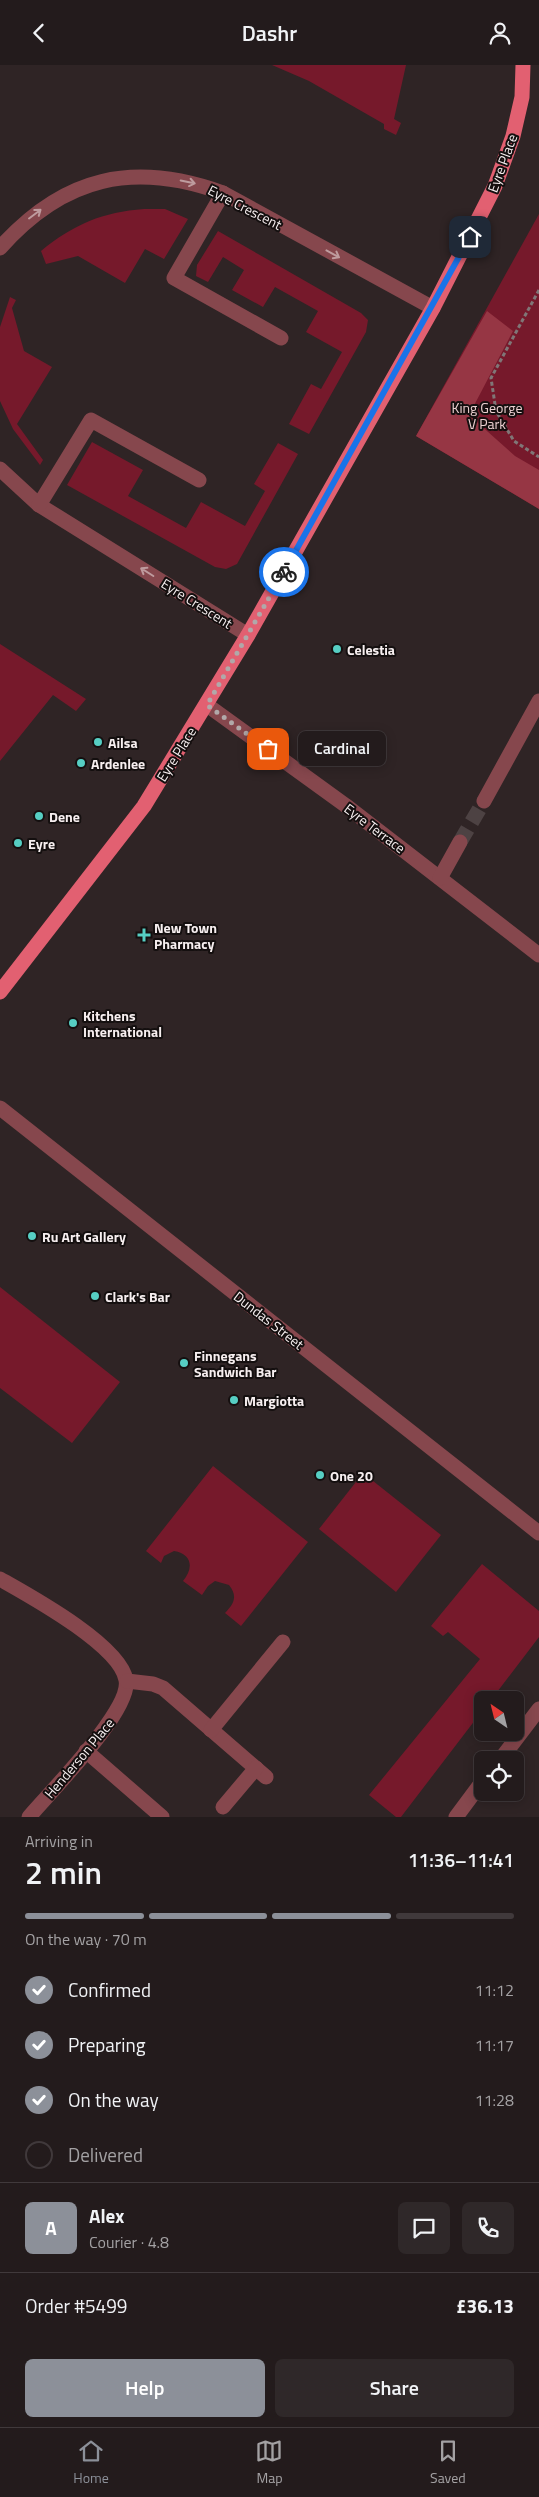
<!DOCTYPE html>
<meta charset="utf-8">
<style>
:root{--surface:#231b1c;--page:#2f2829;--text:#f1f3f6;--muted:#a3a1a3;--line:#40393b;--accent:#8c9099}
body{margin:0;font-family:"Titillium Web",sans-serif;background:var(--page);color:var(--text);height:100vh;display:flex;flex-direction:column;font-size:19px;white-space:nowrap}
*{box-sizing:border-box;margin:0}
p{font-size:16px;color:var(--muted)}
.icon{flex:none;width:28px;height:28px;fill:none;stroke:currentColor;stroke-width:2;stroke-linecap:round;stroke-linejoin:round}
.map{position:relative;height:1752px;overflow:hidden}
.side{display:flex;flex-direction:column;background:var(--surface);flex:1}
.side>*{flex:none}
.needle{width:32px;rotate:325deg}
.fabs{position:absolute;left:474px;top:1626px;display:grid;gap:10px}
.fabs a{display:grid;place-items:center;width:50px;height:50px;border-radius:8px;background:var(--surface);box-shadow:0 2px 12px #0003,0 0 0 1px var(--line);font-size:25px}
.pin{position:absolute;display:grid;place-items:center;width:42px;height:42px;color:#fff;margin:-21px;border-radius:10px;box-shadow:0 2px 8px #0006}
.courier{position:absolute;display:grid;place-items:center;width:50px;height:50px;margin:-25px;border:4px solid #1a73e8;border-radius:50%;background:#fff;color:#222;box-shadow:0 1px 6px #0007}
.bubble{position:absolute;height:35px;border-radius:8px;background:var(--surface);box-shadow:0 2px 12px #0003,0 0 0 1px var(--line);font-size:16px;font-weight:600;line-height:35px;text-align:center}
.overview em{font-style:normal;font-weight:600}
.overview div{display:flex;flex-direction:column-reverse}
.overview{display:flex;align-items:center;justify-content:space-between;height:85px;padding:0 25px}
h1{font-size:32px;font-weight:600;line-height:38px}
.bar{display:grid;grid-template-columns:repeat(4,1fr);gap:8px 5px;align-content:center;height:60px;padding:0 25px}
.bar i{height:6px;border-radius:4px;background:var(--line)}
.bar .active{background:var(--accent)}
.bar p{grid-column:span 4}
.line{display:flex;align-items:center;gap:12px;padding:0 25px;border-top:1px solid var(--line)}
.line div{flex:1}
.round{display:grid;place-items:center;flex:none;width:52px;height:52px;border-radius:8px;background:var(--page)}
ol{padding:0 25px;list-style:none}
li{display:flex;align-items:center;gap:15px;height:55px}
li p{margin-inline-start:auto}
li .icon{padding:5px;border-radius:50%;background:var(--accent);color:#fff;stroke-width:4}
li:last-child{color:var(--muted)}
li i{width:28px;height:28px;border:2px solid var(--line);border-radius:50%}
.button{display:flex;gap:10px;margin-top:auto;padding:10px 25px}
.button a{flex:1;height:58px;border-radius:8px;background:var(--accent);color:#fff;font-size:20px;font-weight:600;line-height:58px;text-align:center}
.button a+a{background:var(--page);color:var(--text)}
header{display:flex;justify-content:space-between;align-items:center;height:65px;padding:0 25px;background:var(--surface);font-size:22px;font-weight:600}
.tab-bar{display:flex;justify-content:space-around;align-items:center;height:70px;border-top:1px solid var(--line);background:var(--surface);font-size:14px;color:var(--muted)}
.tab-bar a{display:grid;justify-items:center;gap:2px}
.tab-bar .active{color:var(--accent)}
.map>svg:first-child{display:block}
.green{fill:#76192b}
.forest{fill:#963644}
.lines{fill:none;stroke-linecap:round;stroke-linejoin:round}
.minor-tunnel{stroke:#4d4243;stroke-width:15;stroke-dasharray:15 8;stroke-linecap:butt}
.path{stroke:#807677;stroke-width:3;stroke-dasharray:4 2.5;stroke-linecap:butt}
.minor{stroke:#86474d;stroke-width:15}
.major{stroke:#e26071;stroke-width:15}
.oneway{stroke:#be9b9e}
.done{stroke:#b1a8a9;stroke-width:5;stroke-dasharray:0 9}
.route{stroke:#1a73e8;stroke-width:6}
.poi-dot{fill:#56cec3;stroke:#140f0f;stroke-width:2}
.labels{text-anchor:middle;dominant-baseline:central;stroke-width:4;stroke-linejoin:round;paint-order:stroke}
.street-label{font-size:14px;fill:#f7eff0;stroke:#140f0f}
.park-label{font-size:14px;fill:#edd1d2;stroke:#140f0f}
.poi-label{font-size:14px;font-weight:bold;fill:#f7eff0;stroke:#140f0f;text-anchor:start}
</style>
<header><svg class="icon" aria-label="back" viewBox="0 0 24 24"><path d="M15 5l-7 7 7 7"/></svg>Dashr<svg class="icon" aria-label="person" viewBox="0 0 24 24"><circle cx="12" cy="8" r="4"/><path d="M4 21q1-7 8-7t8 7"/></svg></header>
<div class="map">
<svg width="539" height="1752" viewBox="0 0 539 1752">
<rect width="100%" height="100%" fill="#2f2425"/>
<!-- green -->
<g class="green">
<path d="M 272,0 L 406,0 L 394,54 L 401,58 L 396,70 L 384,64 L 384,59 L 309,16 Z"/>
<path d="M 144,144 L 165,144 L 188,154 L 164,194 L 145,184 L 125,218 L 78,191 L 46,199 L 41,186 C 74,159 103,147 144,144 Z"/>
<path d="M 539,149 L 539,444 L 416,371 Z"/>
<path d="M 218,166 L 361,248 L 368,255 L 366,267 L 309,369 L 289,359 L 311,319 L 321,324 L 342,287 L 306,267 L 318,246 L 275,222 L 263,242 L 232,225 L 244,205 L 223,192 L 208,217 L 196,211 L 197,200 Z"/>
<path d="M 10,232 L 16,235 L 12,243 L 24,286 L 52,302 L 17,359 L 43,395 L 40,400 L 13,364 L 0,336 L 0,262 Z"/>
<path d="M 92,377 L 143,405 L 128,431 L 186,463 L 201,437 L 245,461 L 265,426 L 254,419 L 278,378 L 298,389 L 237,499 L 226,504 L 215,502 L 67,420 Z"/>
<path d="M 0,579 L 86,634 L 76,646 L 53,630 L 0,696 Z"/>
<path d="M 0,1222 L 120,1317 L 72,1378 L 0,1323 Z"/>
<path d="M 213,1401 L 308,1477 L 241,1561 L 225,1548 C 234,1539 238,1531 229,1520 L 215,1516 L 208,1521 L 202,1530 L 183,1516 C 194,1503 192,1489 174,1486 L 164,1491 L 161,1498 L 146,1486 Z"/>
<path d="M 363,1408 L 441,1470 L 396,1527 L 319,1464 Z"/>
<path d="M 482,1499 L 539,1546 L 539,1572 L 491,1635 L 482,1635 L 482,1646 L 401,1752 L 396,1752 L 369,1730 L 480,1594 L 448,1567 L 443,1571 L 431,1561 Z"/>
</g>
<!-- forest -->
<path class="forest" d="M 487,246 L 513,266 L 469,350 L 515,391 L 539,405 L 539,444 L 416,371 Z"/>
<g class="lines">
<!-- minor-tunnel -->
<path class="minor-tunnel" d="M 460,777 L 484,736"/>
<!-- path -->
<path class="path" d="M 539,225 L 491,313 L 496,346 L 514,376 L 539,392"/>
<!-- minor -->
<g class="minor">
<path d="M 223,128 L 174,213 L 281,273"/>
<path d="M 0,183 C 64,111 134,96 223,128 L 433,243"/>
<path d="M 0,404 L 39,440 L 248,570"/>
<path d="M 39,440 L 91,355 L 199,415"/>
<path d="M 207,640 L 345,740 L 539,890"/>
<path d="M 484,736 L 539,636"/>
<path d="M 440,813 L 460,777"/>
<path d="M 0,1043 L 539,1468"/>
<path d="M 0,1514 C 30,1531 120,1580 126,1615 C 132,1645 50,1727 29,1752"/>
<path d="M 127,1616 L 153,1619 L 163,1623 L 266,1712"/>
<path d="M 211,1665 L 283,1577"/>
<path d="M 86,1686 L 162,1752"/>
<path d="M 500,1695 L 539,1644"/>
<path d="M 223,1742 L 256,1703"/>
<path d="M 456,1752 L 482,1717"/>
</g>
<!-- major -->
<path class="major" d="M 0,927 L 144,741 L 248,570 L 433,243 L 495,121 L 513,71 L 522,32 L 523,0"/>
</g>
<!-- one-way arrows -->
<defs><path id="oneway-shaft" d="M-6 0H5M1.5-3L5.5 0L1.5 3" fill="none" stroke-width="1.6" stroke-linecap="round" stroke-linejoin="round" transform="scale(1.25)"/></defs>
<g class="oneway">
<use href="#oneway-shaft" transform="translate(188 117) rotate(12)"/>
<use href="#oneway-shaft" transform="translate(35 149) rotate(-37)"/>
<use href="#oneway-shaft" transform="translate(333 189) rotate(29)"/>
<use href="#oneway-shaft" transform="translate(147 507) rotate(-148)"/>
</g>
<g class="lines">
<!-- done -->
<path class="done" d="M 268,684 L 207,640 L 284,507"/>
<!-- route -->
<path class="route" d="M 284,507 L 470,172"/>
</g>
<!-- markers -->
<g class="poi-dot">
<circle cx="337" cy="584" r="5"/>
<circle cx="98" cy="677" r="5"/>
<circle cx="81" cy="698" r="5"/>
<circle cx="39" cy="751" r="5"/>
<circle cx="18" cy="778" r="5"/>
<path d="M141.5 862.5h5v5h5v5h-5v5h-5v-5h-5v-5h5z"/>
<circle cx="73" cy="958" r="5"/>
<circle cx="32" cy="1171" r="5"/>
<circle cx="95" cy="1231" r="5"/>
<circle cx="184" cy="1298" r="5"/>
<circle cx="234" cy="1335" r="5"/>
<circle cx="320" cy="1410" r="5"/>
</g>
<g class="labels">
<!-- street labels -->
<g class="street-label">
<text transform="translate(502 98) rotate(-70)">Eyre Place</text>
<text transform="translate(245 142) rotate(27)">Eyre Crescent</text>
<text transform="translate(197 538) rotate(32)">Eyre Crescent</text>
<text transform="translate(176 689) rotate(-58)">Eyre Place</text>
<text transform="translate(375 763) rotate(37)">Eyre Terrace</text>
<text transform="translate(269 1255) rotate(38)">Dundas Street</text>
<text transform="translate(79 1693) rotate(-50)">Henderson Place</text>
</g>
<!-- park labels -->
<g class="park-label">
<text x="487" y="342">King George<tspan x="487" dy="16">V Park</tspan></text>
</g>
<!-- poi labels -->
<g class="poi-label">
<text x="347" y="584">Celestia</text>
<text x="108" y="677">Ailsa</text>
<text x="91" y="698">Ardenlee</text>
<text x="49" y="751">Dene</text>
<text x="28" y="778">Eyre</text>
<text x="154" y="862">New Town<tspan x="154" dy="16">Pharmacy</tspan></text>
<text x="83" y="950">Kitchens<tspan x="83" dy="16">International</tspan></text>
<text x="42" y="1171">Ru Art Gallery</text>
<text x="105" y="1231">Clark's Bar</text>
<text x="194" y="1290">Finnegans<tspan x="194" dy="16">Sandwich Bar</tspan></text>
<text x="244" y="1335">Margiotta</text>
<text x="330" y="1410">One 20</text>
</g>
</g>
</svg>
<div class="fabs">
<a><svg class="needle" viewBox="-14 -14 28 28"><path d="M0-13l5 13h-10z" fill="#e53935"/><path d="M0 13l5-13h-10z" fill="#a3a1a3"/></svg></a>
<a><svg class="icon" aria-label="locate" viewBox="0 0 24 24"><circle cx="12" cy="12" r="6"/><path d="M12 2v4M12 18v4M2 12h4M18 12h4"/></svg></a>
</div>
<div class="pin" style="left:268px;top:684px;background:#ea580c"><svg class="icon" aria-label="bag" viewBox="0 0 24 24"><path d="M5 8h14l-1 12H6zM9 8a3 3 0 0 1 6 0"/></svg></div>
<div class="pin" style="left:470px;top:172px;background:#1f2937"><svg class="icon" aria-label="home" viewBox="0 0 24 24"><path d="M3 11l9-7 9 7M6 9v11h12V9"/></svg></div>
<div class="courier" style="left:284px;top:507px"><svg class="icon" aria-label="bike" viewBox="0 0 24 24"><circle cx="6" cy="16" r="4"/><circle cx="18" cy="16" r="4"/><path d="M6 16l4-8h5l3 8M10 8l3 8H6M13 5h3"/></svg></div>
<div class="bubble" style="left:298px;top:666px;width:88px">Cardinal</div>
</div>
<section class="side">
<div class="overview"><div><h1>2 min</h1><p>Arriving in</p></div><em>11:36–11:41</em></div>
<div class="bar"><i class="active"></i><i class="active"></i><i class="active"></i><i></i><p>On the way · 70 m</p></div>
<ol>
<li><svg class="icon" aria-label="check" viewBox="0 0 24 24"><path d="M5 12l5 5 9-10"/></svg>Confirmed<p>11:12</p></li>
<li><svg class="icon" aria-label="check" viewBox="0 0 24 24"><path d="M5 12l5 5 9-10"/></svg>Preparing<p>11:17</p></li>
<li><svg class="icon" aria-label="check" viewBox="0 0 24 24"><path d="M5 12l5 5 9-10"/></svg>On the way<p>11:28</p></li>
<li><i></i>Delivered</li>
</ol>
<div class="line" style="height:90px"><b class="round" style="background:var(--accent);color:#fff">A</b><div><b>Alex</b><p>Courier · 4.8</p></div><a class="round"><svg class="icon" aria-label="chat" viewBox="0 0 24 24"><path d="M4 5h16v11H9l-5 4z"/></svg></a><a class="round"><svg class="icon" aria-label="phone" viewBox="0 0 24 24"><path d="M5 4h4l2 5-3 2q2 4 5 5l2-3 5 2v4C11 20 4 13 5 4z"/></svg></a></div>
<div class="line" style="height:65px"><div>Order #5499</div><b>£36.13</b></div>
<div class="button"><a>Help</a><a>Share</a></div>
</section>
<nav class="tab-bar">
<a class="active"><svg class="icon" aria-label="home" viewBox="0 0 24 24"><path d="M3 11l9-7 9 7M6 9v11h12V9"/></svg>Home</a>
<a><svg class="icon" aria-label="map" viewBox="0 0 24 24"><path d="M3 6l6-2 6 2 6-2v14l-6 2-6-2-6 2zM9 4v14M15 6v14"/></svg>Map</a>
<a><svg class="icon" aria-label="saved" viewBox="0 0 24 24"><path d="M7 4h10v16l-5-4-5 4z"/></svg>Saved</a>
</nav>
